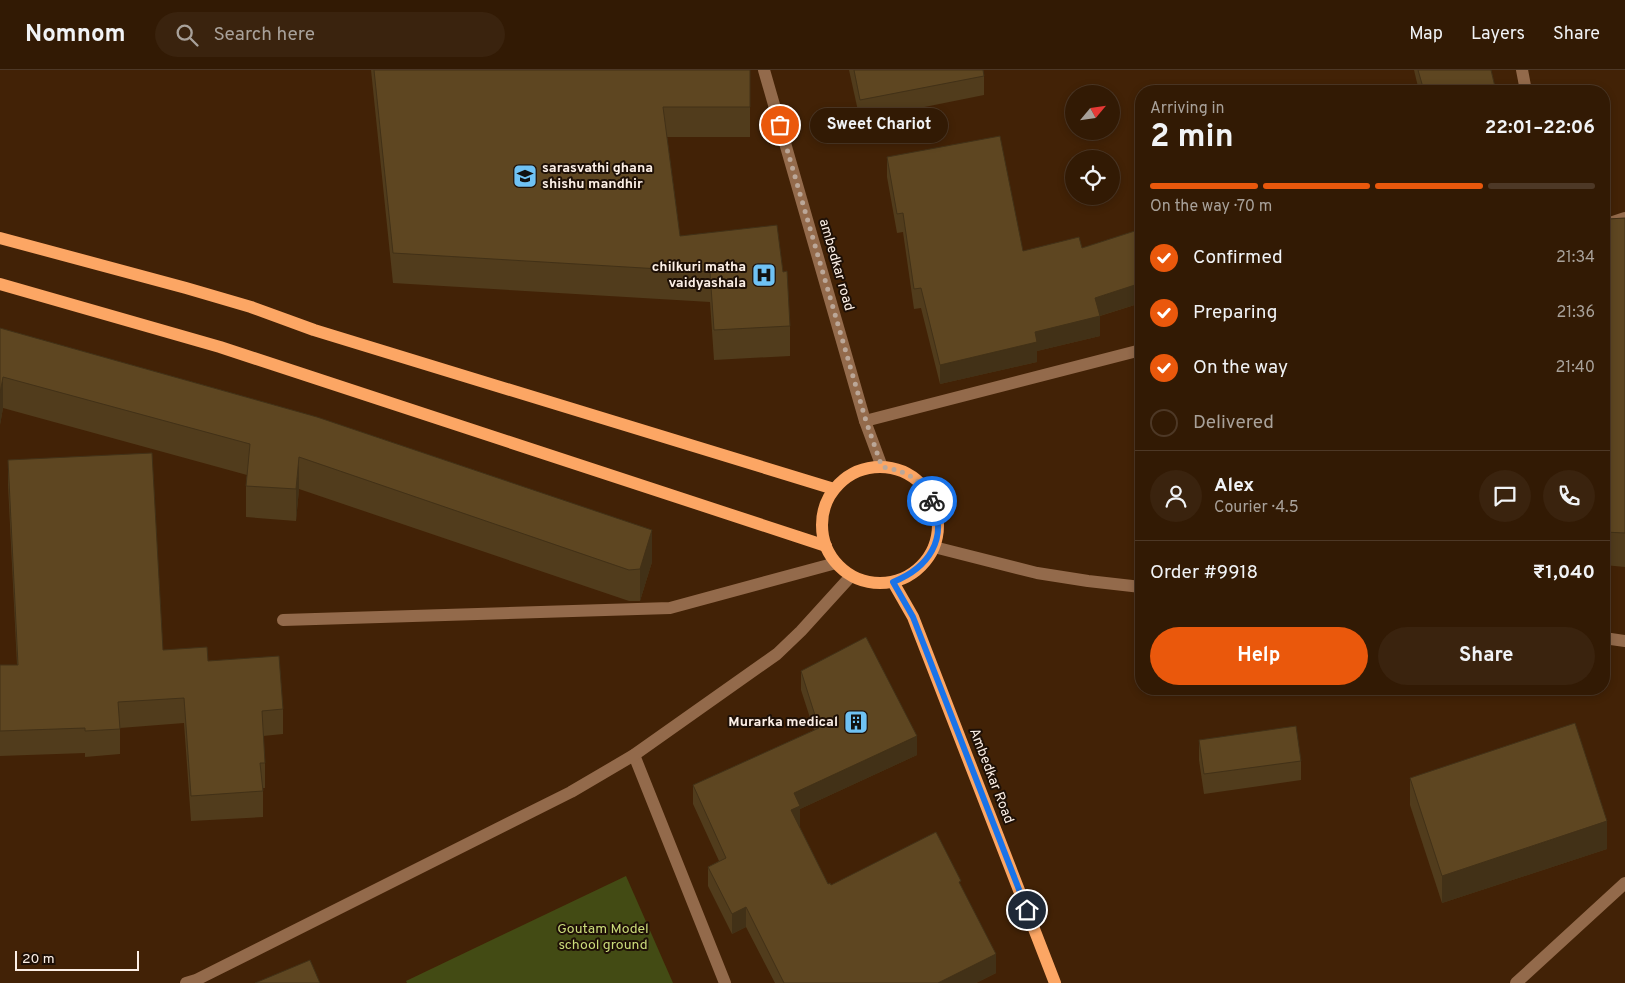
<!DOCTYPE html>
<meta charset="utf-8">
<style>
:root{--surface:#321a04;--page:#3a230e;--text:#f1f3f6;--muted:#a8a19a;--line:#4d3826;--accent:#ea580c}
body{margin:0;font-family:Overpass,sans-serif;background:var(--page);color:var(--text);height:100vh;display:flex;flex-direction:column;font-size:19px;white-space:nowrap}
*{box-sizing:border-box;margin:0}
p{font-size:16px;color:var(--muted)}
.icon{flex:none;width:28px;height:28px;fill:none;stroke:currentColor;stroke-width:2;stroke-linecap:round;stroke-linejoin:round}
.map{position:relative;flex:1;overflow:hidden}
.panel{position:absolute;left:1135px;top:15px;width:475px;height:610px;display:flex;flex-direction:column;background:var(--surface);border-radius:20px;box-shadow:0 2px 8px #0003,0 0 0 1px var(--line)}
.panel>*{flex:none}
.needle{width:32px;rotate:61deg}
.controls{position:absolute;left:1065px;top:15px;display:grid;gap:10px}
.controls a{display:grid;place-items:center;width:55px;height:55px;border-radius:50%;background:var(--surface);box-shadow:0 2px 8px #0003,0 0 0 1px var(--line);font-size:25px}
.scale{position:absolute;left:15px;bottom:12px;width:124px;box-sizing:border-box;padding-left:5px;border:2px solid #fcefe6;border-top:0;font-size:14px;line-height:18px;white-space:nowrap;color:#fcefe6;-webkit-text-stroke:4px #1e1006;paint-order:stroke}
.pin{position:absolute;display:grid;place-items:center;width:42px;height:42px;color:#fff;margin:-21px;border:2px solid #fff;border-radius:50%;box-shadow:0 1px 5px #0007}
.courier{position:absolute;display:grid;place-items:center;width:50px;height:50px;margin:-25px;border:4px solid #1a73e8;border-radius:50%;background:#fff;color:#222;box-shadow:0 1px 6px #0007}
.bubble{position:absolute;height:35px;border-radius:18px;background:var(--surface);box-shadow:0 2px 8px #0003,0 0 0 1px var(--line);font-size:16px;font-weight:700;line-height:35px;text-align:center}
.head em{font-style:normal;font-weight:700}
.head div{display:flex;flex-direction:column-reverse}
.head{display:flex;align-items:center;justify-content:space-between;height:85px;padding:0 15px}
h1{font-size:32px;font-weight:700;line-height:38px}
.bar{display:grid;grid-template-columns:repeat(4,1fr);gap:8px 5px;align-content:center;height:60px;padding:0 15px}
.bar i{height:6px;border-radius:4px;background:var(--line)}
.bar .selected{background:var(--accent)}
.bar p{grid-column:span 4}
.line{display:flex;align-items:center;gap:12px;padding:0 15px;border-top:1px solid var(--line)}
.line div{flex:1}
.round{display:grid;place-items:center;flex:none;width:52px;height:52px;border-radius:26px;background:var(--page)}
ol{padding:0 15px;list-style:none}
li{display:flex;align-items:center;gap:15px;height:55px}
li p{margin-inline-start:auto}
li .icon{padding:5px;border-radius:50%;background:var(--accent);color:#fff;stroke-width:4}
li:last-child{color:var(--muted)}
li i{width:28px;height:28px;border:2px solid var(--line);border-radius:50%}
.cta{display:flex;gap:10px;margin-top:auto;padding:10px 15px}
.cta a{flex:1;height:58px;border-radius:30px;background:var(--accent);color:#fff;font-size:20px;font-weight:700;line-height:58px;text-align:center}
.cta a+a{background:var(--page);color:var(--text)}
header{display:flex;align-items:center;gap:30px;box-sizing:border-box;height:70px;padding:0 25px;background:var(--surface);border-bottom:1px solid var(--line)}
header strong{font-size:24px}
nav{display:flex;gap:28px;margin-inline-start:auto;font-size:18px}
.search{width:350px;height:45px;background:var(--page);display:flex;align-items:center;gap:12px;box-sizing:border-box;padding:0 18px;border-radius:28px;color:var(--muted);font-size:19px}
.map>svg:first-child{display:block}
.park{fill:#434b14}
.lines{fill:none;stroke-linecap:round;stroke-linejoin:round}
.minor{stroke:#936a4b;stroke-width:12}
.major{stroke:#fca664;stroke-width:12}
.wall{fill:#513c1c}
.shaded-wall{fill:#423117}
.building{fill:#5e4621;stroke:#423117}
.done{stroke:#bba798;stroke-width:5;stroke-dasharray:0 9}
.route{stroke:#1a73e8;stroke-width:6}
.labels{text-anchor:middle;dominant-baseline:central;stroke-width:4;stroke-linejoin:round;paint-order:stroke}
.poi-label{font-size:14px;font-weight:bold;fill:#fcefe6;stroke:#1e1006;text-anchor:end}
.street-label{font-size:14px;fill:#fcefe6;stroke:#1e1006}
.park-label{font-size:14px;fill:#cadb7a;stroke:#1e1006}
</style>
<header>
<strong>Nomnom</strong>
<div class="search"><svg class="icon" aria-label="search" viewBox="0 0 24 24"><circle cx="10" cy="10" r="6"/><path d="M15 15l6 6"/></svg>Search here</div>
<nav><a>Map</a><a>Layers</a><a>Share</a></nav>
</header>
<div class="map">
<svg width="1625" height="913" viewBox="0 0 1625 913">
<rect width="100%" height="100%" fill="#422206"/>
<!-- park -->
<path class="park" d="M 626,806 L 673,913 L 407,913 L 406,911 Z"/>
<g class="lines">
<!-- minor -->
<g class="minor">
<path d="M 764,0 L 865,351 L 882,397"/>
<path d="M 1522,0 L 1526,21"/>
<path d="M 1604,155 L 1625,148"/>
<path d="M 865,351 L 1141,280"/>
<path d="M 934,477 L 1037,503 L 1088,511 L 1141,517"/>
<path d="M 283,550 L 670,538 L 836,493"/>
<path d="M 1604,568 L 1625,571"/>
<path d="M 634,685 L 725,913"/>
<path d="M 186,913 L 196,910 L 571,722 L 634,685 L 777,584 L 801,561 L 851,506"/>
<path d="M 1516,913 L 1625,813"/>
</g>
<!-- major -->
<g class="major">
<path d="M 0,168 L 186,218 L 251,237 L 314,260 L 834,419"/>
<path d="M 0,214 L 220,277 L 826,476"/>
<circle cx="880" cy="455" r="58"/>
<path d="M 893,512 L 913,547 L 1055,913"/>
</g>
</g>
<!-- wall -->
<g class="wall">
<path d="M 371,0 L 750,0 L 750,67 L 667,67 L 680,166 L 783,202 L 790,256 L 790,286 L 714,290 L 710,232 L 393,213 Z"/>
<path d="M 849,0 L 983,0 L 984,6 L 984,25 L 860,50 Z"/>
<path d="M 1414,0 L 1491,0 L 1496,21 L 1419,21 Z"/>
<path d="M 887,87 L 1023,181 L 1082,178 L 1141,159 L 1141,233 L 1100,246 L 1100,266 L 1037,281 L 1037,292 L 940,314 L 921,238 L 914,239 L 903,162 L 897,163 L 887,107 Z"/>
<path d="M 1625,148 L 1625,497 L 1604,495 L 1604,171 L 1608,171 L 1608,149 Z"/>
<path d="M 0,258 L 652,492 L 640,531 L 629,531 L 299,419 L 296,451 L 246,447 L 246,416 L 247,405 L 3,338 L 0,355 Z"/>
<path d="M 8,390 L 163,580 L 208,591 L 283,639 L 283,664 L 263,666 L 265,693 L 265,718 L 263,718 L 263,747 L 191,751 L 184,653 L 120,658 L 120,684 L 85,687 L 85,683 L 0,686 L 0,595 L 17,595 L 8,415 Z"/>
<path d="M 801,601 L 917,685 L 800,739 L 800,756 L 799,756 L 828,814 L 831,815 L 961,816 L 996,903 L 976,913 L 775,913 L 746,857 L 732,864 L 708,816 L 708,797 L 719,791 L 693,734 L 693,715 L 814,660 L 801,620 Z"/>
<path d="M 1199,670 L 1301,691 L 1301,710 L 1204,724 L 1199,690 Z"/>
<path d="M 1410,708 L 1607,779 L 1442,833 L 1410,735 Z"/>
</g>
<!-- shaded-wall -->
<g class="shaded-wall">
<path d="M 1141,213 L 1141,233 L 1096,247 L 1100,246 L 1100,266 L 1037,281 L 1037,292 L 940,314 L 940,295 L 1035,262 L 1095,228 Z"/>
<path d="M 3,307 L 3,338 L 0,355 L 0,323 Z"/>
<path d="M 299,387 L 299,419 L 296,451 L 296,419 Z"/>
<path d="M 652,460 L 652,492 L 640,531 L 640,499 Z"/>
<path d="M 917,666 L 917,685 L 800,739 L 800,756 L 791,760 L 791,740 L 794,723 Z"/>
<path d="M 1607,751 L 1607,779 L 1442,833 L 1442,806 Z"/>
<path d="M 746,837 L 746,857 L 732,864 L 732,844 Z"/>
<path d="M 996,884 L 996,903 L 976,913 L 938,913 Z"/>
</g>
<!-- building -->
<g class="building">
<path d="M 374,0 L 750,0 L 750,37 L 663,37 L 680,166 L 777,155 L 783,202 L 787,201 L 790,256 L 714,260 L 710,202 L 393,183 Z"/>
<path d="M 854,0 L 983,0 L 984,6 L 860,30 Z"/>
<path d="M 1418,0 L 1491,0 L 1496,21 L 1424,21 Z"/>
<path d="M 1000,66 L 1023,181 L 1079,167 L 1082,178 L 1141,159 L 1141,213 L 1095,228 L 1100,246 L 1035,262 L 1037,272 L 940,295 L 921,218 L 914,219 L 903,143 L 897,144 L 887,87 Z"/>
<path d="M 1625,148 L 1625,463 L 1604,462 L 1604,171 L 1610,171 L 1608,149 Z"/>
<path d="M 0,258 L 317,347 L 652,460 L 640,499 L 629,500 L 299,387 L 296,419 L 246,416 L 250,374 L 3,307 L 0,323 Z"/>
<path d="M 152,383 L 163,580 L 207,577 L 208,591 L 279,586 L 283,639 L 262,641 L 265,693 L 260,693 L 263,721 L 191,726 L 184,628 L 118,632 L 120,659 L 85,661 L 85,658 L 0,661 L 0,595 L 18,595 L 8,390 Z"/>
<path d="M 866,567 L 917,666 L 794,723 L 800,736 L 791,740 L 828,814 L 830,813 L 831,815 L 936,762 L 961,811 L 959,812 L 996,884 L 938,913 L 784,913 L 746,837 L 732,844 L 708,797 L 726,788 L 693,715 L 819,658 L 801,601 Z"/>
<path d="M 1575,653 L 1607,751 L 1442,806 L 1410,708 Z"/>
<path d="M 1296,656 L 1301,691 L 1204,704 L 1199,670 Z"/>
<path d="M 310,890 L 320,913 L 255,913 Z"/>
</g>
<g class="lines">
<!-- done -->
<path class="done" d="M 780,55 L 866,351 L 882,397 C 905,401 921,408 932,431"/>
<!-- route -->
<path class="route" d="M 932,431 C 949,469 928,498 893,512 L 913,547 L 1027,840"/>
</g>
<!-- icons -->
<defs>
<g id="school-square" transform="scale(1.25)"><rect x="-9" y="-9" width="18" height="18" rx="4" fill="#6fc2f4" stroke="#1e1006"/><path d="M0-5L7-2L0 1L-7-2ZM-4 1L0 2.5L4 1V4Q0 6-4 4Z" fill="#111"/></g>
<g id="hospital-square" transform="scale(1.25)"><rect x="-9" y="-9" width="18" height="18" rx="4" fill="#6fc2f4" stroke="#1e1006"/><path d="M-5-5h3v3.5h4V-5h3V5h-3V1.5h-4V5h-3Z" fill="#111"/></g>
<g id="building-square" transform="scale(1.25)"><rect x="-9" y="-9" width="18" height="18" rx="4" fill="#6fc2f4" stroke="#1e1006"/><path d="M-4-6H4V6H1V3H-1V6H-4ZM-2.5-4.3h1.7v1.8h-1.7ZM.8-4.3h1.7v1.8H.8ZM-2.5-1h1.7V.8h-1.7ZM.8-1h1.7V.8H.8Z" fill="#111"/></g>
</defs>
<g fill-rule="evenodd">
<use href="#school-square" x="525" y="106"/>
<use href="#hospital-square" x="764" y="205"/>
<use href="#building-square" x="856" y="652"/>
</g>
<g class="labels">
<!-- poi labels -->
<g class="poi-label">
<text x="542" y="98" text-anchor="start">sarasvathi ghana<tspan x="542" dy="16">shishu mandhir</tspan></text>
<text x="746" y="197">chilkuri matha<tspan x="746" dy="16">vaidyashala</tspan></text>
<text x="838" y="652">Murarka medical</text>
</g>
<!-- street labels -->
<g class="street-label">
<text transform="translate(836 195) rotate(74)">ambedkar road</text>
<text transform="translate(991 706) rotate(69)">Ambedkar Road</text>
</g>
<!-- park labels -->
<g class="park-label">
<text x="603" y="859">Goutam Model<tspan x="603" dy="16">school ground</tspan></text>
</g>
</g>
</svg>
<div class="controls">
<a><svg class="needle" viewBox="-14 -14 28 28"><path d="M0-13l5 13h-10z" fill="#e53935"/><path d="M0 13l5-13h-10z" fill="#a8a19a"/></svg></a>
<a><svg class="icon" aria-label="locate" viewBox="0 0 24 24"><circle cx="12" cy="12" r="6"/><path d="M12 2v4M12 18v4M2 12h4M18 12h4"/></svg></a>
</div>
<div class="scale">20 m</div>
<div class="pin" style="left:780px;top:55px;background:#ea580c"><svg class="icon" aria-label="bag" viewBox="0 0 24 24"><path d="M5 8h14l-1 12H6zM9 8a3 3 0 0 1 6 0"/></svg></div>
<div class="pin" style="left:1027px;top:840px;background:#1f2937"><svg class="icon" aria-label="home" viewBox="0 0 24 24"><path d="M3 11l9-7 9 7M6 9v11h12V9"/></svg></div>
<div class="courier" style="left:932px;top:431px"><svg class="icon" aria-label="bike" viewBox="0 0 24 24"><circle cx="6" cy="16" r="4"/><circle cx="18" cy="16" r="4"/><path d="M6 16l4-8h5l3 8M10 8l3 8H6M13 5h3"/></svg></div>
<div class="bubble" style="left:810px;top:38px;width:138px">Sweet Chariot</div>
<section class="panel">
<div class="head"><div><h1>2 min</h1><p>Arriving in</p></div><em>22:01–22:06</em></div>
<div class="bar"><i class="selected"></i><i class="selected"></i><i class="selected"></i><i></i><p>On the way · 70 m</p></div>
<ol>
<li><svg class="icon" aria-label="check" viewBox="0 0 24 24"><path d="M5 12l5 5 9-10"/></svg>Confirmed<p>21:34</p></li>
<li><svg class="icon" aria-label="check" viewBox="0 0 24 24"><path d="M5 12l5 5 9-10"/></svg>Preparing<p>21:36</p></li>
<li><svg class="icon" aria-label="check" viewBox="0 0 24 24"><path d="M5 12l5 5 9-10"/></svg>On the way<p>21:40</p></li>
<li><i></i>Delivered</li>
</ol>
<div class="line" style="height:90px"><a class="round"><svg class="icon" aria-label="person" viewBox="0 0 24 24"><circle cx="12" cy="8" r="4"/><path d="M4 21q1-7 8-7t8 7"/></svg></a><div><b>Alex</b><p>Courier · 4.5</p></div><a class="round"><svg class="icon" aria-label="chat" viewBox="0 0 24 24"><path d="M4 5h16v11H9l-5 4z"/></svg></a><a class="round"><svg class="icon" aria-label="phone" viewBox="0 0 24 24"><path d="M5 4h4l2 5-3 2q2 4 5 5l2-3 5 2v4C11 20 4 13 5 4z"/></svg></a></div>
<div class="line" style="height:65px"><div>Order #9918</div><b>₹1,040</b></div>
<div class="cta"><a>Help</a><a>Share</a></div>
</section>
</div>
